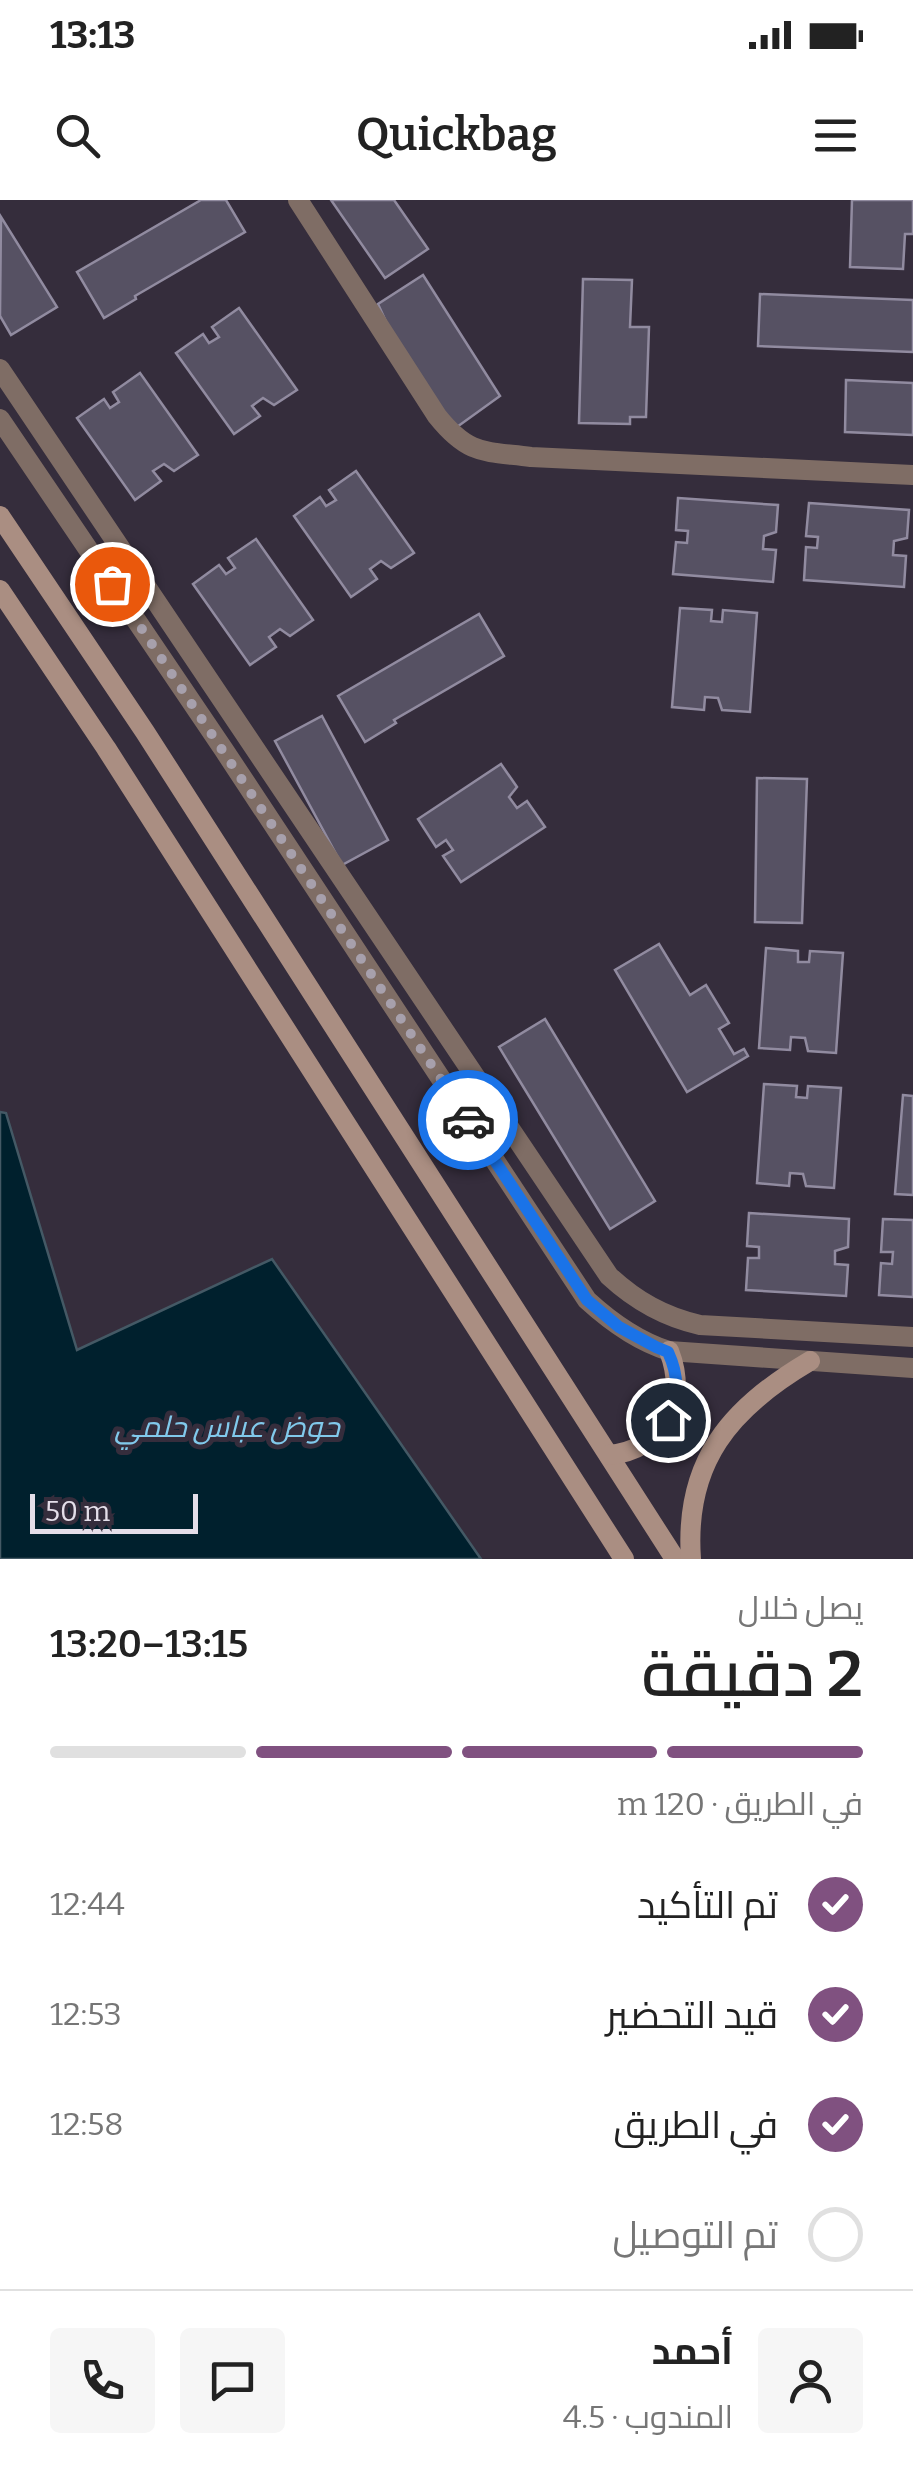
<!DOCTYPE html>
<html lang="ar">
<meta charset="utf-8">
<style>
:root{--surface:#fff;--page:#f6f6f6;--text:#222;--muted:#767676;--line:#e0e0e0;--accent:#805180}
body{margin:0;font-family:Bitter,Cairo,serif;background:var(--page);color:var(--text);direction:rtl;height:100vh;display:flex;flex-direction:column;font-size:38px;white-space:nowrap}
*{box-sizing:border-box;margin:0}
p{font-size:32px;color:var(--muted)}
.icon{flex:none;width:55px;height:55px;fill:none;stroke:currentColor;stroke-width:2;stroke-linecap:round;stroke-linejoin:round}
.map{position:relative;height:1359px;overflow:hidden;direction:ltr}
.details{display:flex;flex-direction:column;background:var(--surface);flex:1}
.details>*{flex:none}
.scale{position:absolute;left:30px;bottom:25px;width:168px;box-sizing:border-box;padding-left:10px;border:5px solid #e4dee9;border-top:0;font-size:28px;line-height:35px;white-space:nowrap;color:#e4dee9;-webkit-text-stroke:8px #352d3c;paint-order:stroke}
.pin{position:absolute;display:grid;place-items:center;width:85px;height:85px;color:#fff;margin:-42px;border:5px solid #fff;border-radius:50%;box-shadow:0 2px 10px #0007}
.courier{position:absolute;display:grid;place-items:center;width:100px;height:100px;margin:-50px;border:8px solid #1a73e8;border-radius:50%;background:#fff;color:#222;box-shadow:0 2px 12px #0007}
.summary em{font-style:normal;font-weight:600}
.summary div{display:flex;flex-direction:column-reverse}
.summary{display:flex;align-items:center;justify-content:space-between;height:170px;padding:0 50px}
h1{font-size:65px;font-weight:600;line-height:75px}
.bar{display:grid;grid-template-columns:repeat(4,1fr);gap:15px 10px;align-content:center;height:120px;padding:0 50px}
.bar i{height:12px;border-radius:8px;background:var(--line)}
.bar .active{background:var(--accent)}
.bar p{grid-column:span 4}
.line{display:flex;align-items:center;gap:25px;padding:0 50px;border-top:2px solid var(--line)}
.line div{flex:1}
.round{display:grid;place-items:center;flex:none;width:105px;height:105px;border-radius:10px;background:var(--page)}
ol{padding:0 50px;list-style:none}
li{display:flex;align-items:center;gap:30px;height:110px}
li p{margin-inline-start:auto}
li .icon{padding:10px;border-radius:50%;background:var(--accent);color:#fff;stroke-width:4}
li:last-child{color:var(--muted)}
li i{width:55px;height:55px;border:5px solid var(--line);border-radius:50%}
.status{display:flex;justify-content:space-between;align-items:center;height:70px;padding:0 50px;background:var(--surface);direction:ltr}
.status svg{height:28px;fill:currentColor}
header{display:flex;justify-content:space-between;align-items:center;height:130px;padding:0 50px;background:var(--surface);font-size:45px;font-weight:600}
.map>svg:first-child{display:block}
.water{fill:#00202d;stroke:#445965;stroke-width:2.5}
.building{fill:#565163;stroke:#918ba0;stroke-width:2.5}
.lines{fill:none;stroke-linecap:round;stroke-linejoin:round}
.street{stroke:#7f6d65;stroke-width:20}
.secondary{stroke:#aa8e82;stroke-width:20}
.done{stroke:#a7a0ac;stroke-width:10;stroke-dasharray:0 18}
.route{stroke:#1a73e8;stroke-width:12}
.labels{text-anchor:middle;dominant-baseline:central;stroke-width:10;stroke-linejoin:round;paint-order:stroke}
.water-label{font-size:30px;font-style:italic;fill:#81c9eb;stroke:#352d3c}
</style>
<div class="status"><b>13:13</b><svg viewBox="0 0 49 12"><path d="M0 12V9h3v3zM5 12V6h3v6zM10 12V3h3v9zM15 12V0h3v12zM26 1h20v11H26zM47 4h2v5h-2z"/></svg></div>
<header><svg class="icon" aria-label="menu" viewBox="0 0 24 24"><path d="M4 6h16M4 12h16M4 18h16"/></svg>Quickbag<svg class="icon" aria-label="search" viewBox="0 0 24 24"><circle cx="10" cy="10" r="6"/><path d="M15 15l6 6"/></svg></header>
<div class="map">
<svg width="913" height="1359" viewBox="0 0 913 1359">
<rect width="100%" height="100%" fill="#352d3c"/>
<!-- water -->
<path class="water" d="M 0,912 L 6,913 L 77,1150 L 272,1059 L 481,1359 L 0,1359 Z"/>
<!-- building -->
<g class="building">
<path d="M 201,0 L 226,0 L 245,32 L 135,96 L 136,99 L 104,118 L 77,72 Z"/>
<path d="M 331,0 L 394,0 L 428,49 L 385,78 Z"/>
<path d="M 852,0 L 913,0 L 913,34 L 905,34 L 903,69 L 850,67 Z"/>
<path d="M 1,17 L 57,107 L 11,135 L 0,116 Z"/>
<path d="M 423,75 L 500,196 L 450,232 L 408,170 L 378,104 Z"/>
<path d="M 583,79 L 632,80 L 630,127 L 649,127 L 646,217 L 630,217 L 630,224 L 579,223 Z"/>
<path d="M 760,94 L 913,100 L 913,152 L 758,146 Z"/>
<path d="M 239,108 L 297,190 L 274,205 L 263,198 L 252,206 L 260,216 L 234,234 L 176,153 L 203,134 L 209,143 L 219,137 L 212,127 Z"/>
<path d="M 140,173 L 198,255 L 174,271 L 164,264 L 153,271 L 161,281 L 135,300 L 77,218 L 104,199 L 110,208 L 119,202 L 113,192 Z"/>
<path d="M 846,180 L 913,183 L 913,235 L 845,232 Z"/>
<path d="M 356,271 L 414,353 L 391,368 L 381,361 L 370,369 L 377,379 L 351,397 L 294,316 L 320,297 L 326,306 L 336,300 L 329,290 Z"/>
<path d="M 678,298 L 778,305 L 776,332 L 764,336 L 763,349 L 776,350 L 773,382 L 673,374 L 676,342 L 687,343 L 688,331 L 676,330 Z"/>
<path d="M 809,303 L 909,310 L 907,338 L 894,341 L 893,355 L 906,356 L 904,387 L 804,380 L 806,347 L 817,348 L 818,337 L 806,336 Z"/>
<path d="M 256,339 L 313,420 L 290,436 L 280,429 L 269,437 L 276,447 L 250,465 L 193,384 L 219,365 L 226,374 L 235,368 L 228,358 Z"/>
<path d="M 680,408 L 712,410 L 711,421 L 722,422 L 723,410 L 757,413 L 750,512 L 722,510 L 718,498 L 705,497 L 704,510 L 672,507 Z"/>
<path d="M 479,414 L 504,456 L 394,520 L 396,523 L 365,542 L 338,496 Z"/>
<path d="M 322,516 L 388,640 L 342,665 L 275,541 Z"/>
<path d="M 501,564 L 517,587 L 509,597 L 517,608 L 527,601 L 545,627 L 461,682 L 443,656 L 453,650 L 446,640 L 436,647 L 418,619 Z"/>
<path d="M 757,578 L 807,579 L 802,723 L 755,722 Z"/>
<path d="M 659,744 L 690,795 L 706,785 L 729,823 L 719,829 L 734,854 L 744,849 L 748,856 L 687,892 L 615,770 Z"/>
<path d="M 766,748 L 798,751 L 798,762 L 809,762 L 810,751 L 843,753 L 836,853 L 808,851 L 805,838 L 791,837 L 790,850 L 759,848 Z"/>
<path d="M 545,819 L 655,1001 L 610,1029 L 499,847 Z"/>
<path d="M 764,884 L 797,886 L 796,897 L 807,898 L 808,886 L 841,888 L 834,988 L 806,986 L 803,974 L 790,973 L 789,986 L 757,983 Z"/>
<path d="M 903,895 L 913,896 L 913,995 L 895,994 Z"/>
<path d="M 749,1013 L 849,1019 L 848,1047 L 835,1051 L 835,1064 L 848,1065 L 846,1096 L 746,1090 L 748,1058 L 759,1058 L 759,1047 L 747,1046 Z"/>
<path d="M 883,1019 L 913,1020 L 913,1097 L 879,1095 L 881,1063 L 892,1064 L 893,1052 L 881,1052 Z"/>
</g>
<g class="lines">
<!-- street -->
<g class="street">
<path d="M 298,0 L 437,216 C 469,256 485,251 531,257 L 913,275"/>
<path d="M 0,169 L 609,1076 C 636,1101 664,1117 700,1125 L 913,1137"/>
<path d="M 0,219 L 224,550 L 587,1100 C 611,1122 637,1141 669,1151 L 913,1168"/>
</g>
<!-- secondary -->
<g class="secondary">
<path d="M 0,316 L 145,532 L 675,1359"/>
<path d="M 0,390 L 106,548 L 624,1359"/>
<path d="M 609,1255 C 664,1249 689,1202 669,1151"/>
<path d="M 691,1359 C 684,1262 730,1208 810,1161"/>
</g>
</g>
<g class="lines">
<!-- done -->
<path class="done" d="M 112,384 L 468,920"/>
<!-- route -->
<path class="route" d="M 468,920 L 587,1100 L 619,1127 L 656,1147 L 668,1152 C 679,1176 679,1196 668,1220"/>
</g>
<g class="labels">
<!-- water labels -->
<g class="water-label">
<text x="227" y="1227">حوض عباس حلمي</text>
</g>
</g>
</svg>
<div class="scale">50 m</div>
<div class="pin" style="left:112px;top:384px;background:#ea580c"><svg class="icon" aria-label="bag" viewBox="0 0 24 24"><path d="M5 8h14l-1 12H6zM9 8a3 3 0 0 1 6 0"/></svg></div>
<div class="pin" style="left:668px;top:1220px;background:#1f2937"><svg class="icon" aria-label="home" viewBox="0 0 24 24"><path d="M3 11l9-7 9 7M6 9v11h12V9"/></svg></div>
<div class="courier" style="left:468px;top:920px"><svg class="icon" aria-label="car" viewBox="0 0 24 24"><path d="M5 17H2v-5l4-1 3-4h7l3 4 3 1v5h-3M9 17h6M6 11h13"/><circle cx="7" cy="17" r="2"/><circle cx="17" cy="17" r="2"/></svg></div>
</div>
<section class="details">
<div class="summary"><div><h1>2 دقيقة</h1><p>يصل خلال</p></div><em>13:15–13:20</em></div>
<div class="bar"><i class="active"></i><i class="active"></i><i class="active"></i><i></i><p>في الطريق · 120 m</p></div>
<ol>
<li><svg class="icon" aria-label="check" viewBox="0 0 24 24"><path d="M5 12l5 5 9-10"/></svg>تم التأكيد<p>12:44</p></li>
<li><svg class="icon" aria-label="check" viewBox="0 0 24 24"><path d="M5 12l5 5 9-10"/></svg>قيد التحضير<p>12:53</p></li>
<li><svg class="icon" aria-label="check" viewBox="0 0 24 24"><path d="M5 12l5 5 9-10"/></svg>في الطريق<p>12:58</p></li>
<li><i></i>تم التوصيل</li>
</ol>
<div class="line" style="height:180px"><a class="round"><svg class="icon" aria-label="person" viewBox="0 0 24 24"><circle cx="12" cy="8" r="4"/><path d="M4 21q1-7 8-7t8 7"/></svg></a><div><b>أحمد</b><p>المندوب · 4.5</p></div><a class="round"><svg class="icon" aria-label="chat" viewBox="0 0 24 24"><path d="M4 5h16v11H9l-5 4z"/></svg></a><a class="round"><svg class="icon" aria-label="phone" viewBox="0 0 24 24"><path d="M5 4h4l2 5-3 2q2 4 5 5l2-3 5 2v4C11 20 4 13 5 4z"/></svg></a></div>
</section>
